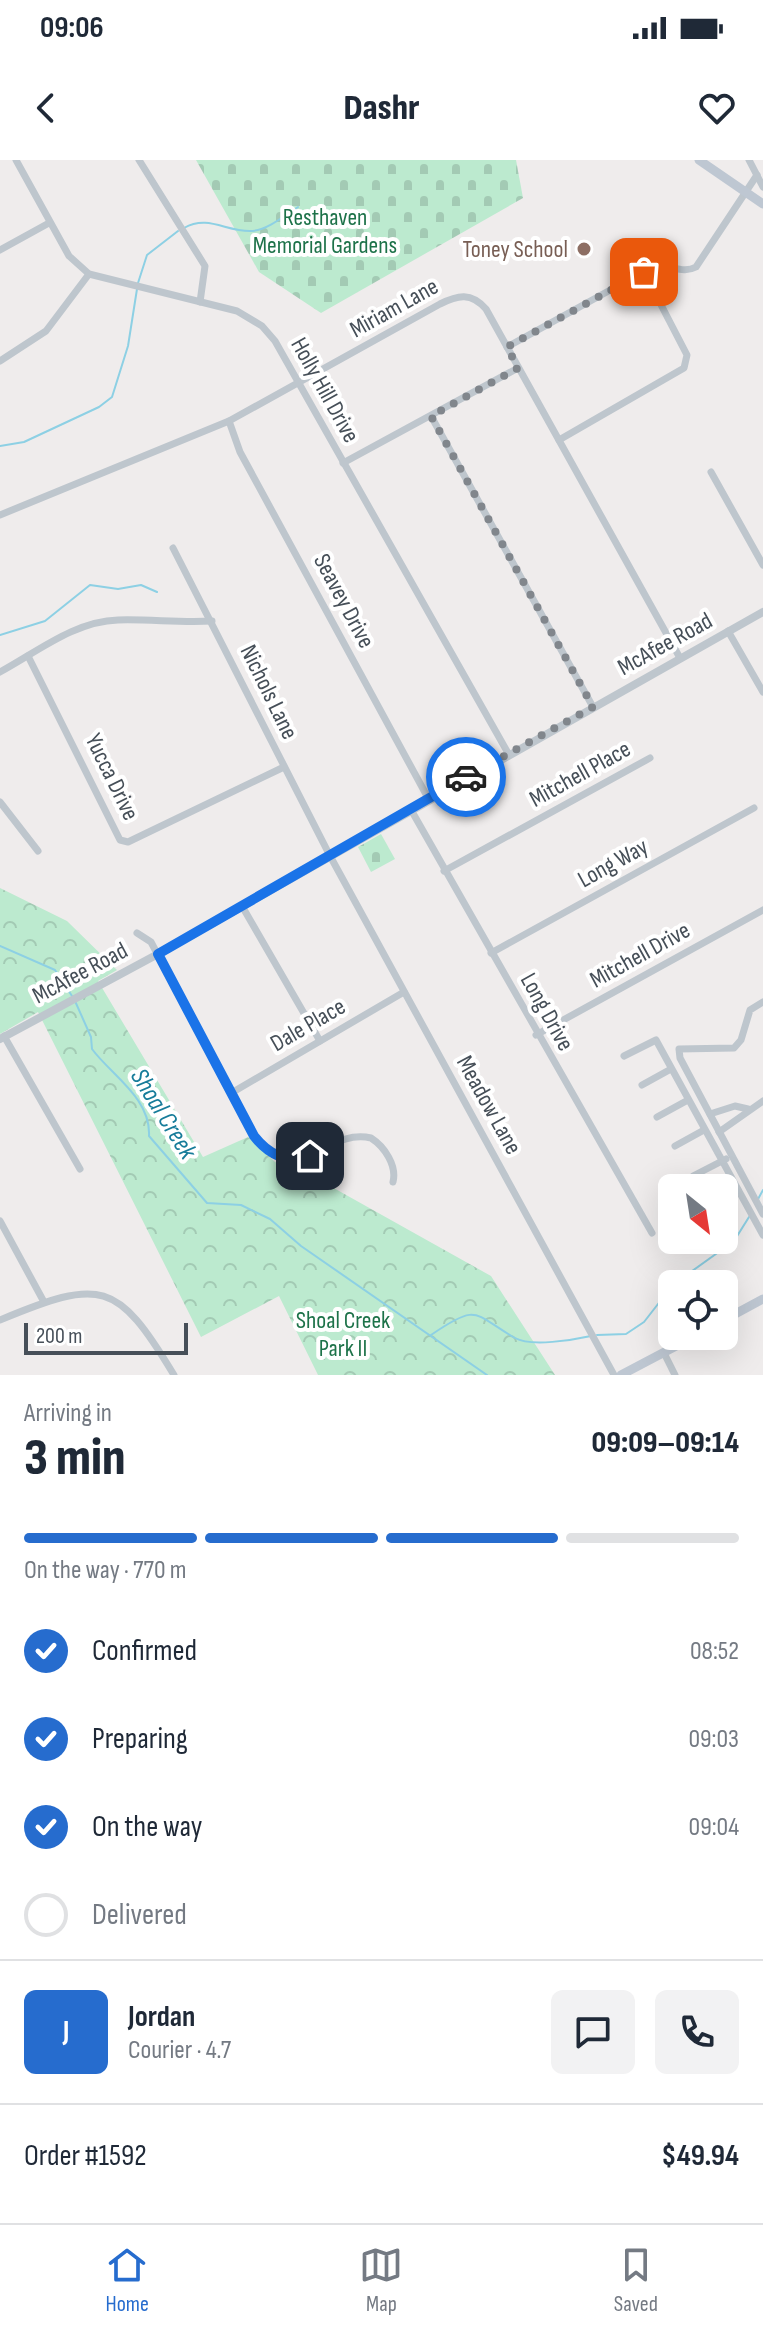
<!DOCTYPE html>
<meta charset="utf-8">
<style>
:root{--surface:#fff;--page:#f2f2f3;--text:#1f2937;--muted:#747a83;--line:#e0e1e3;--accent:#266cce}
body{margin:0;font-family:"Sofia Sans Condensed",sans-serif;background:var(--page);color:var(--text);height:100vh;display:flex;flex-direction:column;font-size:30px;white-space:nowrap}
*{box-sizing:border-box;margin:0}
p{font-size:26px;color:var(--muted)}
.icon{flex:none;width:44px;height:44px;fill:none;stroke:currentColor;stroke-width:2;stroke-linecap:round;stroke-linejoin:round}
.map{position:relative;height:1215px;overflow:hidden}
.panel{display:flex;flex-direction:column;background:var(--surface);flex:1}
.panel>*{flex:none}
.needle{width:52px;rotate:150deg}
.fabs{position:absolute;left:658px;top:1014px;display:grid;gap:16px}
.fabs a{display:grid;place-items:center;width:80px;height:80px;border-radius:12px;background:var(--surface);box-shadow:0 8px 32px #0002;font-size:40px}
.scale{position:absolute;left:24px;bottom:20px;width:164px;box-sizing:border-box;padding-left:8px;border:4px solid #464f58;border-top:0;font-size:22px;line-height:28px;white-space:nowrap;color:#464f58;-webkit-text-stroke:6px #fff;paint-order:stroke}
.pin{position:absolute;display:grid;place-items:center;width:68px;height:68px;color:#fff;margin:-34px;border-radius:16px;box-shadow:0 4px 12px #0006}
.courier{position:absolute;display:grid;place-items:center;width:80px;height:80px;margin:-40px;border:6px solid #1a73e8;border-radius:50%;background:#fff;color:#222;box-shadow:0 2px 10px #0007}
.headline em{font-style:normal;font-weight:800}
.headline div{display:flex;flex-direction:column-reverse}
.headline{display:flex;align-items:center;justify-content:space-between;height:136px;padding:0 24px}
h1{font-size:52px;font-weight:800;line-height:60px}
.bar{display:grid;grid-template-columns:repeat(4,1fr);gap:12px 8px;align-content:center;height:96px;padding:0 24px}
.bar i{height:10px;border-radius:6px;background:var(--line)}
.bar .current{background:var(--accent)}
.bar p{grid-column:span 4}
.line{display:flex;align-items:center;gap:20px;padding:0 24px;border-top:2px solid var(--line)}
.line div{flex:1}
.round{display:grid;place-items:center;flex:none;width:84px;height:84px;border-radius:12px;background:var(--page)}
ol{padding:0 24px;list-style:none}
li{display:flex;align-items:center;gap:24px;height:88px}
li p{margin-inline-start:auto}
li .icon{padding:8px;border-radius:50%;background:var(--accent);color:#fff;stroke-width:4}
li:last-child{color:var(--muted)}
li i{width:44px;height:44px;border:4px solid var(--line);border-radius:50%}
.status{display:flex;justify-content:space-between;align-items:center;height:56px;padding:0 40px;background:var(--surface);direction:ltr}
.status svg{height:22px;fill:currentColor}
header{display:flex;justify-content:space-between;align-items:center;height:104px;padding:0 24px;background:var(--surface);font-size:36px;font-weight:800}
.menu{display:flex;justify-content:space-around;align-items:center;height:112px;border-top:2px solid var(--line);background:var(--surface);font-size:22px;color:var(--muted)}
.menu a{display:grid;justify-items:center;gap:4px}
.menu .current{color:var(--accent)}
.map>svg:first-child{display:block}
.forest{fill:url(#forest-crowns)}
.cemetery{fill:url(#cemetery-stones)}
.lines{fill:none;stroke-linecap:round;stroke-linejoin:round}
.stream{stroke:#8dd0e4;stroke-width:2}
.minor{stroke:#bec6cd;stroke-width:7}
.tertiary{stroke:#bec6cd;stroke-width:8}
.secondary{stroke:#bec7d2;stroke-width:9}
.done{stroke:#81868c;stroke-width:8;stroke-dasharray:0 14.4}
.route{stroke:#1a73e8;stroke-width:10}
.education-dot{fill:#8d6e63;stroke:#fff;stroke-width:3}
.labels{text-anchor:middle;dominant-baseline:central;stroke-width:8;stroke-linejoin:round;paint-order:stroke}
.park-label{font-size:24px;fill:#1d7249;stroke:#fff}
.education-label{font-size:24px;fill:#785e54;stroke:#fff;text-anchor:end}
.street-label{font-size:24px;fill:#464f58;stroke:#fff}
.water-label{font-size:26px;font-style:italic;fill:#177c9a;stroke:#fff}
</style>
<div class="status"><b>09:06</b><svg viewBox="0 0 49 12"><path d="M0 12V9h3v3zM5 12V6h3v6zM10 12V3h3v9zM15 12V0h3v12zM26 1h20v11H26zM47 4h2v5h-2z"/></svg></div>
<header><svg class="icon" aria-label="back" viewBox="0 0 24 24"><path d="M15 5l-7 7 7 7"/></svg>Dashr<svg class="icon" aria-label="heart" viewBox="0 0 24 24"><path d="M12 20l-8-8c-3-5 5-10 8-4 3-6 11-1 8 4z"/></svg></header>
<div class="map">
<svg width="763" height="1215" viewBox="0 0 763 1215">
<defs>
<pattern id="forest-crowns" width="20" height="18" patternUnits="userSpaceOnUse" patternTransform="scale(2)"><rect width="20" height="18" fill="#bceacf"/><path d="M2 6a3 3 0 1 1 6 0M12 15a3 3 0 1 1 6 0" fill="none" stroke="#a3cab4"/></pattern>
<pattern id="cemetery-stones" width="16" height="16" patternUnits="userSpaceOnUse" patternTransform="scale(2)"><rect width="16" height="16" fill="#bceacf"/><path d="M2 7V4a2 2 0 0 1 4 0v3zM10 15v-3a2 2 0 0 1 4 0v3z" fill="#a3cab4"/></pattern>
</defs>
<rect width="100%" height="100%" fill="#efecec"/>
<!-- forest -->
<path class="forest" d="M 0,728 L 67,761 L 117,810 L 98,821 L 203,997 L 248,977 L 275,1002 L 314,1017 L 491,1116 L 555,1215 L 318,1215 L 279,1136 L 201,1177 L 38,852 L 0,874 Z"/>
<!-- cemetery -->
<g class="cemetery">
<path d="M 196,0 L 516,0 L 523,38 L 321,153 L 259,112 Z"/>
<path d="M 381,674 L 395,699 L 371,712 L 358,687 Z"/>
</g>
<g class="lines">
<!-- stream -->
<g class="stream">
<path d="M 184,68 C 209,54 227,73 253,71 C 269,69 285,55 298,47"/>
<path d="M 138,123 L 147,95 L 178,71"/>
<path d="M 0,286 L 24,282 L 99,247 L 112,237 L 128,186 L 137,129"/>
<path d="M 0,475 L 45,461 L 90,425 L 118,429 L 141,425 L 157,432"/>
<path d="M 0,786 L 55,810 L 72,836"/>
<path d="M 75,841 L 91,877 L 92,889 C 111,915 151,938 149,976 L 207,1043 L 241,1045 L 270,1059 L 301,1086 L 487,1215"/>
<path d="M 757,1041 L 763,1030"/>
<path d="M 674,1124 L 734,1081 L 749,1057"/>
<path d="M 431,1175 C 479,1142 473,1154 515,1178 C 531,1187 573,1180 591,1176"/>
<path d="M 597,1175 L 626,1174 L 644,1162 L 672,1126"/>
</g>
<!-- minor -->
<g class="minor">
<path d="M 16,0 L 69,96 L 89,114 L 237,151 L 262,166 L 275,181 L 508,593"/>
<path d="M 139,0 L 205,106 L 200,142"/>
<path d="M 749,0 L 763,27"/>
<path d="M 0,90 L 49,63"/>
<path d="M 507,187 L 652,107 C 668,102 681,115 696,107 L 757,15"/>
<path d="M 0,201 L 46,171 L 89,114"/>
<path d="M 431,256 L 593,547"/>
<path d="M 229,261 L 240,292 L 428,638"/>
<path d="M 559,280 L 684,208 L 687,195 L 644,112"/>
<path d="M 343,303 L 518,208"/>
<path d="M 711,312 L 763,405"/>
<path d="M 0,355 L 229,261 L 440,144 C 458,135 471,132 486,149 L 680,498"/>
<path d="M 173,388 L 329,694 L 614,1215"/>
<path d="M 728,471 L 763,532"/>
<path d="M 28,496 L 120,680 L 128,682 L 284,607"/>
<path d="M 0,512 C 37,492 75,461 118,460 C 150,459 181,463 212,461"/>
<path d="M 0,642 L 38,691"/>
<path d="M 410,648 L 652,1073"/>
<path d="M 444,711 L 650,598"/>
<path d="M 242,746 L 320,881"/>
<path d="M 137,773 L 151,782 L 249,968 C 291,1037 323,967 371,978 C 385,987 397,1006 393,1022"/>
<path d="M 491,793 L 754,648"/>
<path d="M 763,842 L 750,850 L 741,880 L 734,888 L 679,889 L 680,898 L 763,1054"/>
<path d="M 536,875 L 763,750"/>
<path d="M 4,876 L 80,1009"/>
<path d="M 624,896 L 656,880 L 763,1075"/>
<path d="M 642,925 L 671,909"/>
<path d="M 233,932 L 404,832"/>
<path d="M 710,954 L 735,946 L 748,949"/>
<path d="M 657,957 L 688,940"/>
<path d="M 719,972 L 763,941"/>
<path d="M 675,986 L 704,970"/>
<path d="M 693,1016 L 726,999"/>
<path d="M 724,1038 L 738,1030"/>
<path d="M 0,1061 L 44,1142"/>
<path d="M 0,1160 C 101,1118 117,1120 174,1215"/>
<path d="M 664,1193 L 675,1215"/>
</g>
<!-- tertiary -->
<path class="tertiary" d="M 0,879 L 158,794 L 763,452"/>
<!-- secondary -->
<g class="secondary">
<path d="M 699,0 L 763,44"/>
<path d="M 724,1160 L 763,1139"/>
<path d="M 621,1215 L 695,1176"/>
</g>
</g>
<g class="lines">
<!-- done -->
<path class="done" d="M 466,617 L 593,547 L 431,256 L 518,208 L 507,187 L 644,112"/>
<!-- route -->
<path class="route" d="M 310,996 C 286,1003 269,995 254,976 L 158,794 L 466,617"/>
</g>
<!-- markers -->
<circle class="education-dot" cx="584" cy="89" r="8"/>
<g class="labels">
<!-- park labels -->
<g class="park-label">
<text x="325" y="57">Resthaven<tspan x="325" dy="28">Memorial Gardens</tspan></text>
<text x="343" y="1160">Shoal Creek<tspan x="343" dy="28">Park II</tspan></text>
</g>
<!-- education labels -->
<g class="education-label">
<text x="568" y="89">Toney School</text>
</g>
<!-- street labels -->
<g class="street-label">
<text transform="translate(394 148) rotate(-29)">Miriam Lane</text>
<text transform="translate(325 230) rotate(61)">Holly Hill Drive</text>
<text transform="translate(344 441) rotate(62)">Seavey Drive</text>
<text transform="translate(665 484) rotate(-29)">McAfee Road</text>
<text transform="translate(269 532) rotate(64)">Nichols Lane</text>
<text transform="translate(580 614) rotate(-29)">Mitchell Place</text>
<text transform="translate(112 617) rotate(64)">Yucca Drive</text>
<text transform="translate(613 703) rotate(-29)">Long Way</text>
<text transform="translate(640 795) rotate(-29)">Mitchell Drive</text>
<text transform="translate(80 813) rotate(-28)">McAfee Road</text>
<text transform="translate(547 852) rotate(61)">Long Drive</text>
<text transform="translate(308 865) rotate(-30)">Dale Place</text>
<text transform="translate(489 945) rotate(61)">Meadow Lane</text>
</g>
<!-- water labels -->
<g class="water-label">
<text transform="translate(163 954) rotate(58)">Shoal Creek</text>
</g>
</g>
</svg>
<div class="fabs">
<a><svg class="needle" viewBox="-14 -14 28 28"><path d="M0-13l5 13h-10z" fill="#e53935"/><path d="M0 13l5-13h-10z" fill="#747a83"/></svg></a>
<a><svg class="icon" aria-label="locate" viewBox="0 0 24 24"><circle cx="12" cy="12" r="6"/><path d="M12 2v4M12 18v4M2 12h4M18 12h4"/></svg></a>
</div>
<div class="scale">200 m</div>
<div class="pin" style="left:644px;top:112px;background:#ea580c"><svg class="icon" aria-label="bag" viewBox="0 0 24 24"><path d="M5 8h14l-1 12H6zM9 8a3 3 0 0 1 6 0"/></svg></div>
<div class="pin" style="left:310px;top:996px;background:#1f2937"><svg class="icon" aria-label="home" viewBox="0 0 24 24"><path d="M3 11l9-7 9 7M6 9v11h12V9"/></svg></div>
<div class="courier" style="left:466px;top:617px"><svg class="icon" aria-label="car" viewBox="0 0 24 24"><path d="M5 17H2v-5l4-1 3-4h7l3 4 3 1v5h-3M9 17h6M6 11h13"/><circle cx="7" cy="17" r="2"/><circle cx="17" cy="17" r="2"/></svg></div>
</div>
<section class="panel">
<div class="headline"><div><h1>3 min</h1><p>Arriving in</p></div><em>09:09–09:14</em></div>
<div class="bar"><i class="current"></i><i class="current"></i><i class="current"></i><i></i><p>On the way · 770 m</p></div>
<ol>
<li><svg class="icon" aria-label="check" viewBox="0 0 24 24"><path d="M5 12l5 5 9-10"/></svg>Confirmed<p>08:52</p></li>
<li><svg class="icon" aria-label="check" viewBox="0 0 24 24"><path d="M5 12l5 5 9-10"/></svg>Preparing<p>09:03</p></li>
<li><svg class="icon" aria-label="check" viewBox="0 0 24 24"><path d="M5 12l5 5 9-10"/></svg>On the way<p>09:04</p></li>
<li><i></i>Delivered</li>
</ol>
<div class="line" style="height:144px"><b class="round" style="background:var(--accent);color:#fff">J</b><div><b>Jordan</b><p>Courier · 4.7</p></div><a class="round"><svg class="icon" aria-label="chat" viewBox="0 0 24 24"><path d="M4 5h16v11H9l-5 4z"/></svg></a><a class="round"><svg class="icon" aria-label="phone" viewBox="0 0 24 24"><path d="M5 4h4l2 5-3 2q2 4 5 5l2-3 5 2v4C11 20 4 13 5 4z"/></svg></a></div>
<div class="line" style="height:104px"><div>Order #1592</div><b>$49.94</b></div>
</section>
<nav class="menu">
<a class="current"><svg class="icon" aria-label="home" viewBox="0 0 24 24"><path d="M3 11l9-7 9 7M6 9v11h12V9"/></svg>Home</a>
<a><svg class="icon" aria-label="map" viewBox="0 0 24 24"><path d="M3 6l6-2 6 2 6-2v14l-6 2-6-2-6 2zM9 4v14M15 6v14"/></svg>Map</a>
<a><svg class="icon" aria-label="saved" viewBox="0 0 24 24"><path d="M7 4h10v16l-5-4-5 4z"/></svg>Saved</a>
</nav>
